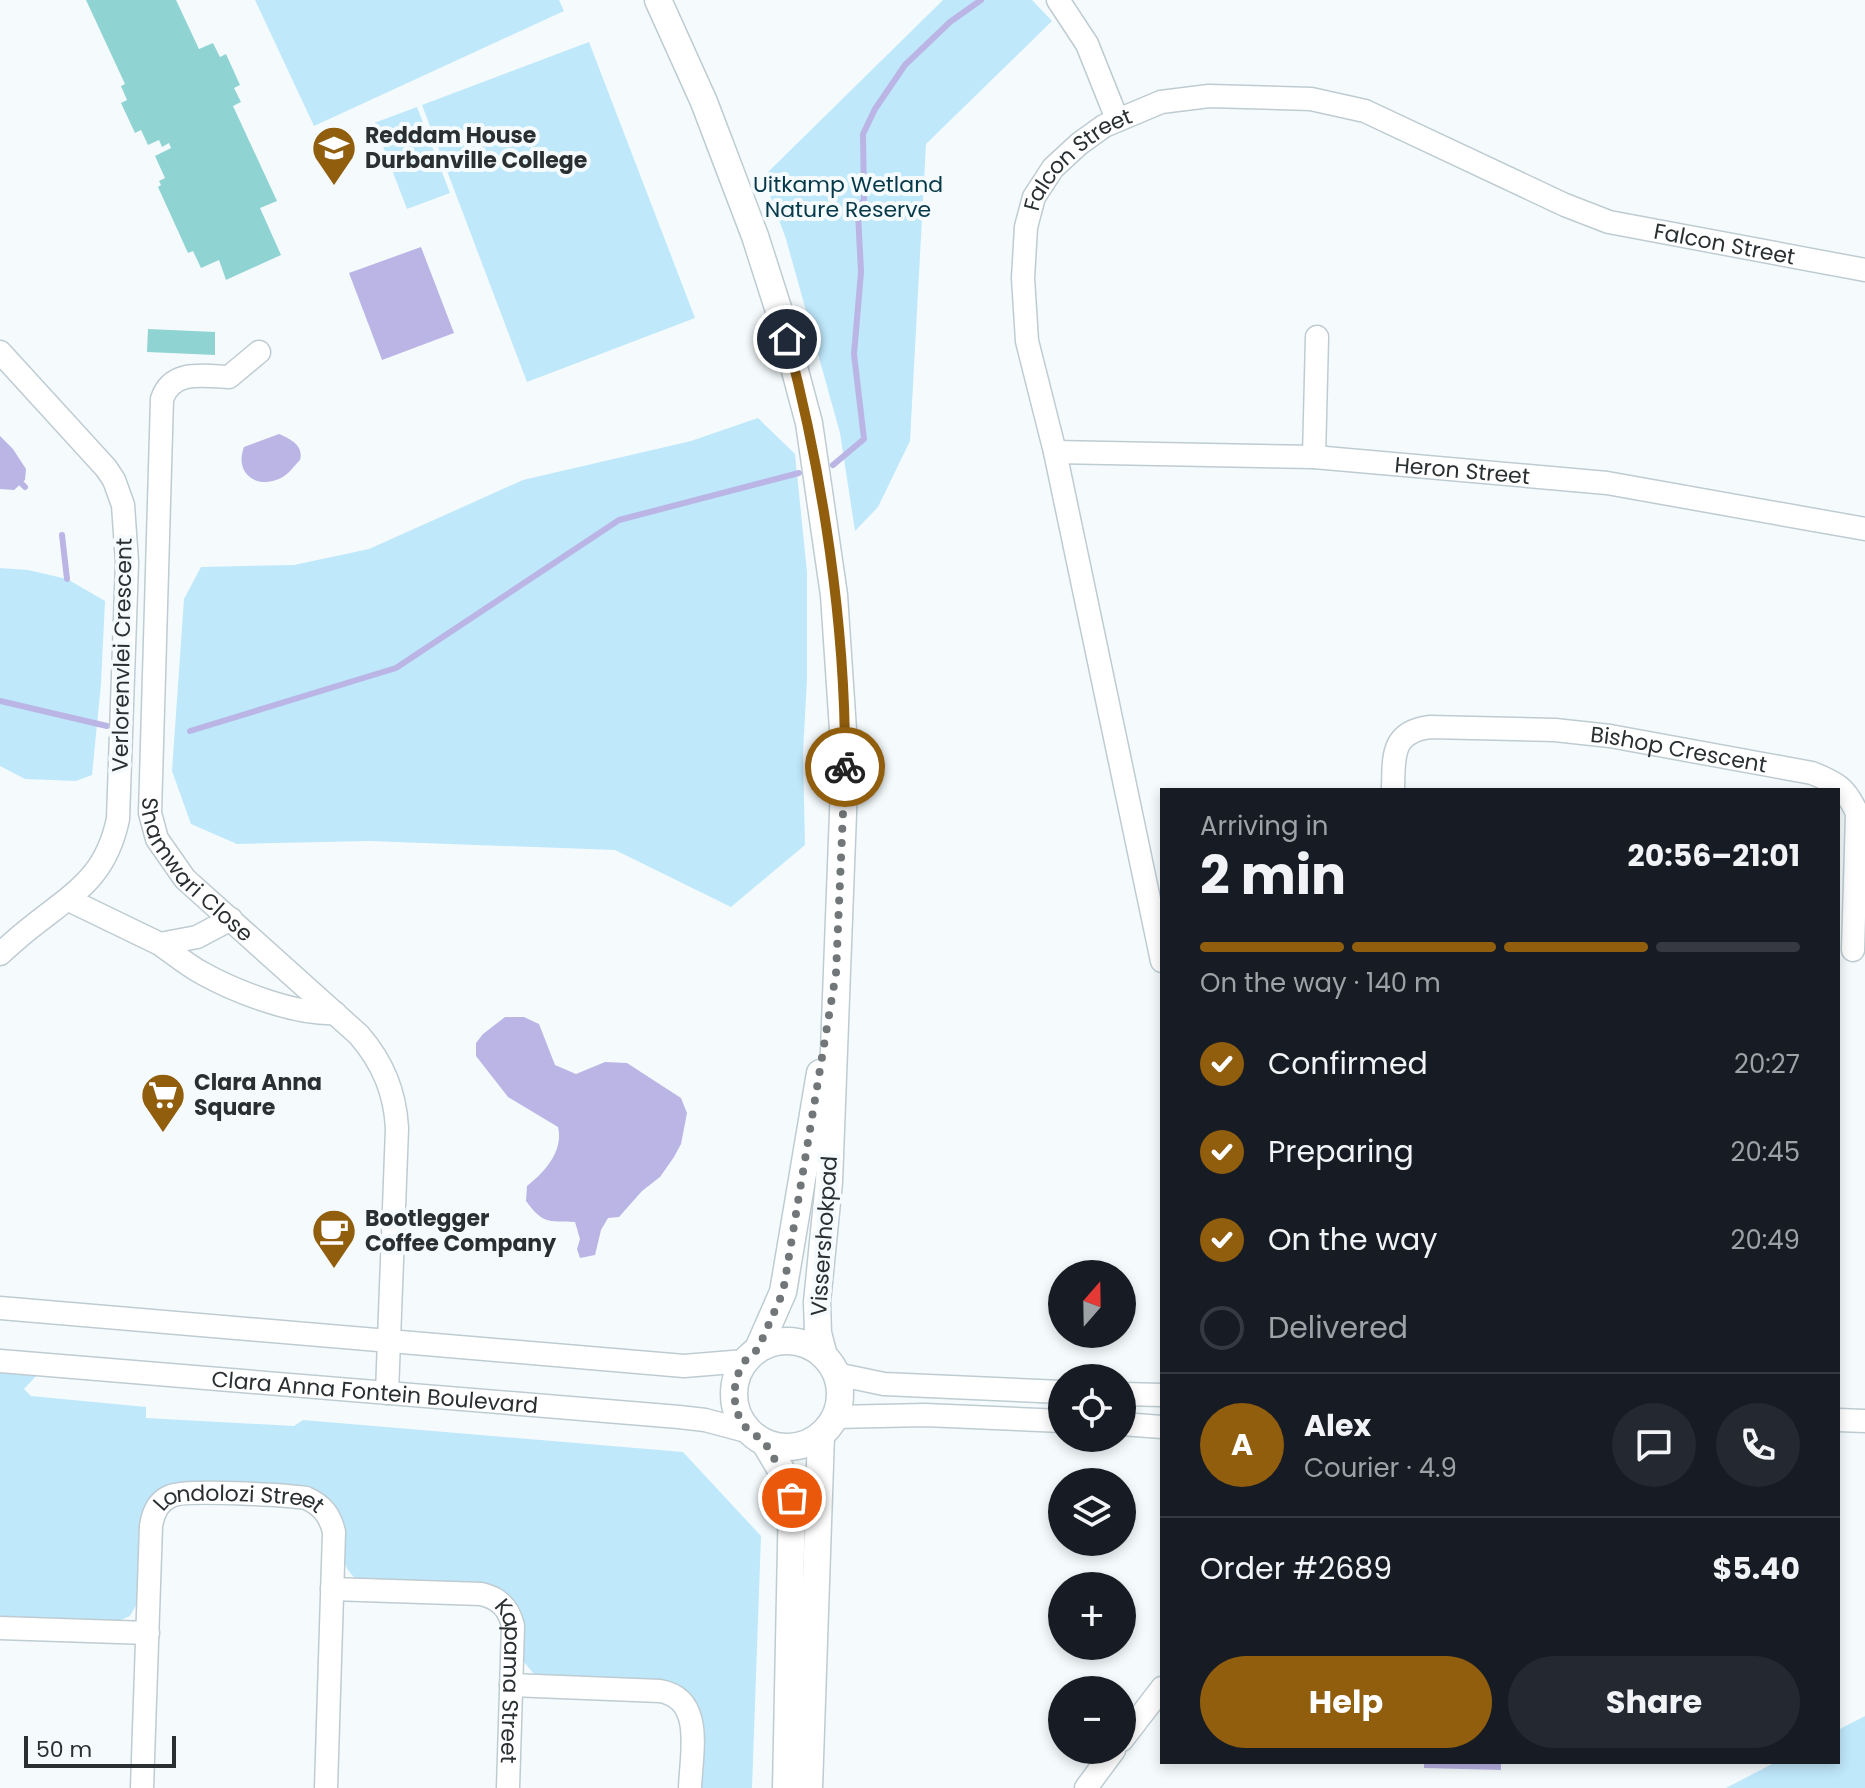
<!DOCTYPE html>
<meta charset="utf-8">
<style>
:root{--surface:#171b24;--page:#242831;--text:#f1f3f6;--muted:#9ea1a6;--line:#363941;--accent:#915e0e}
body{margin:0;font-family:Poppins,sans-serif;background:var(--page);color:var(--text);height:100vh;display:flex;flex-direction:column;font-size:30px;white-space:nowrap}
*{box-sizing:border-box;margin:0}
p{font-size:26px;color:var(--muted)}
.icon{flex:none;width:44px;height:44px;fill:none;stroke:currentColor;stroke-width:2;stroke-linecap:round;stroke-linejoin:round}
.map{position:relative;flex:1;overflow:hidden}
.side{position:absolute;left:1160px;top:788px;width:680px;height:976px;display:flex;flex-direction:column;background:var(--surface);border-radius:0px;box-shadow:0 4px 12px #0003}
.side>*{flex:none}
.needle{width:52px;rotate:20deg}
.tools{position:absolute;left:1048px;top:1260px;display:grid;gap:16px}
.tools a{display:grid;place-items:center;width:88px;height:88px;border-radius:50%;background:var(--surface);box-shadow:0 4px 12px #0003;font-size:40px}
.scale{position:absolute;left:24px;bottom:20px;width:152px;box-sizing:border-box;padding-left:8px;border:4px solid #2a2f32;border-top:0;font-size:22px;line-height:28px;white-space:nowrap;color:#2a2f32;-webkit-text-stroke:6px #f5fbfd;paint-order:stroke}
.pin{position:absolute;display:grid;place-items:center;width:68px;height:68px;color:#fff;margin:-34px;border:4px solid #fff;border-radius:50%;box-shadow:0 2px 8px #0007}
.courier{position:absolute;display:grid;place-items:center;width:80px;height:80px;margin:-40px;border:6px solid #915e0e;border-radius:50%;background:#fff;color:#222;box-shadow:0 2px 10px #0007}
.summary em{font-style:normal;font-weight:700}
.summary div{display:flex;flex-direction:column-reverse}
.summary{display:flex;align-items:center;justify-content:space-between;height:136px;padding:0 40px}
h1{font-size:52px;font-weight:700;line-height:60px}
.bar{display:grid;grid-template-columns:repeat(4,1fr);gap:12px 8px;align-content:center;height:96px;padding:0 40px}
.bar i{height:10px;border-radius:6px;background:var(--line)}
.bar .active{background:var(--accent)}
.bar p{grid-column:span 4}
.line{display:flex;align-items:center;gap:20px;padding:0 40px;border-top:2px solid var(--line)}
.line div{flex:1}
.round{display:grid;place-items:center;flex:none;width:84px;height:84px;border-radius:42px;background:var(--page)}
ol{padding:0 40px;list-style:none}
li{display:flex;align-items:center;gap:24px;height:88px}
li p{margin-inline-start:auto}
li .icon{padding:8px;border-radius:50%;background:var(--accent);color:#fff;stroke-width:4}
li:last-child{color:var(--muted)}
li i{width:44px;height:44px;border:4px solid var(--line);border-radius:50%}
.action{display:flex;gap:16px;margin-top:auto;padding:16px 40px}
.action a{flex:1;height:92px;border-radius:48px;background:var(--accent);color:#fff;font-size:32px;font-weight:700;line-height:92px;text-align:center}
.action a+a{background:var(--page);color:var(--text)}
.map>svg:first-child{display:block}
.green{fill:#bfe8fb}
.water{fill:#bab5e5}
.lines{fill:none;stroke-linecap:round;stroke-linejoin:round}
.stream{stroke:#bab5e5;stroke-width:6}
.building{fill:#90d3d3}
.minor-casing{stroke:#beccd2;stroke-width:25}
.major-casing{stroke:#beccd2;stroke-width:29}
.minor{stroke:#fff;stroke-width:22}
.major{stroke:#fff;stroke-width:26}
.done{stroke:#717679;stroke-width:8;stroke-dasharray:0 14.4}
.route{stroke:#915e0e;stroke-width:10}
.labels{text-anchor:middle;dominant-baseline:central;stroke-width:8;stroke-linejoin:round;paint-order:stroke}
.poi-label{font-size:22px;font-weight:bold;fill:#2a2f32;stroke:#f5fbfd;text-anchor:start}
.street-label{font-size:22px;fill:#2a2f32;stroke:#f5fbfd}
.park-label{font-size:22px;fill:#053849;stroke:#f5fbfd}
</style>
<div class="map">
<svg width="1865" height="1788" viewBox="0 0 1865 1788">
<rect width="100%" height="100%" fill="#f5fbfd"/>
<!-- green -->
<g class="green">
<path d="M 255,0 L 559,0 L 564,11 L 314,126 Z"/>
<path d="M 943,0 L 1032,0 L 1052,21 L 926,144 L 910,441 L 878,507 L 855,531 L 840,433 L 786,239 L 763,177 Z"/>
<path d="M 589,42 L 695,318 L 527,382 L 422,105 Z"/>
<path d="M 417,107 L 450,193 L 407,209 L 374,123 Z"/>
<path d="M 758,418 L 795,454 L 807,572 L 807,678 L 803,754 L 805,845 L 731,907 L 615,850 L 369,841 L 237,844 L 191,824 L 172,771 L 184,599 L 201,567 L 294,565 L 369,549 L 523,480 L 691,441 Z"/>
<path d="M 0,568 L 28,570 L 67,579 L 105,601 L 101,684 L 92,775 L 76,781 L 25,779 L 0,766 Z"/>
<path d="M 0,1373 L 37,1375 L 24,1389 L 31,1396 L 146,1407 L 146,1418 L 294,1426 L 303,1420 L 683,1452 L 761,1536 L 752,1788 L 699,1788 L 696,1706 L 534,1674 L 524,1662 L 515,1605 L 355,1578 C 327,1553 361,1516 317,1492 L 174,1485 L 138,1602 L 130,1616 L 116,1622 L 0,1618 Z"/>
<path d="M 1865,1716 L 1865,1788 L 1726,1788 L 1776,1762 L 1838,1762 L 1838,1730 Z"/>
</g>
<!-- water -->
<g class="water">
<path d="M 421,247 L 454,333 L 382,360 L 349,273 Z"/>
<path d="M 279,434 C 291,439 304,446 300,460 C 294,466 289,474 281,478 C 256,490 234,473 244,447 Z"/>
<path d="M 0,436 L 13,449 L 26,469 L 25,480 L 14,490 L 0,489 Z"/>
<path d="M 505,1017 L 524,1017 L 539,1024 L 555,1065 L 576,1074 L 605,1062 L 627,1063 L 681,1098 L 687,1113 L 681,1144 L 674,1157 L 660,1177 L 642,1191 L 619,1217 L 608,1218 L 601,1230 L 595,1255 L 580,1258 L 577,1249 L 580,1239 L 575,1222 C 547,1221 543,1224 526,1201 L 527,1186 C 544,1173 564,1151 558,1127 L 508,1097 L 476,1056 L 476,1043 L 483,1034 Z"/>
<path d="M 1424,1762 L 1501,1762 L 1501,1770 L 1424,1768 Z"/>
</g>
<g class="lines">
<!-- stream -->
<g class="stream">
<path d="M 833,465 L 864,439 L 854,354 L 861,272 L 858,213 L 864,199 L 863,134 L 875,109 L 905,65 L 950,22 L 981,0"/>
<path d="M 22,484 L 25,487"/>
<path d="M 62,535 L 67,579"/>
<path d="M 0,701 L 107,726"/>
<path d="M 190,731 L 396,668 L 619,520 L 799,473"/>
</g>
</g>
<!-- building -->
<g class="building">
<path d="M 86,0 L 176,0 L 199,49 L 213,43 L 220,57 L 226,54 L 240,85 L 234,88 L 241,102 L 233,106 L 277,201 L 260,208 L 281,255 L 226,280 L 219,260 L 201,268 L 193,251 L 188,253 L 158,187 L 161,185 L 159,181 L 165,178 L 155,156 L 171,148 L 169,143 L 162,147 L 159,140 L 148,145 L 141,130 L 135,133 L 121,103 L 127,100 L 121,86 L 125,84 Z"/>
<path d="M 148,329 L 215,332 L 215,355 L 147,352 Z"/>
</g>
<g class="lines">
<!-- minor casing -->
<g class="minor-casing">
<g id="minor">
<path d="M 1058,0 L 1087,44 L 1117,119"/>
<path d="M 0,352 L 106,468 L 114,480 L 123,505 L 127,562 L 118,819 C 106,876 77,891 34,925 C 22,934 11,944 0,954"/>
<path id="s1" d="M 259,352 L 229,377 C 204,376 172,369 162,399 L 150,813 L 157,839 L 185,879 L 359,1035 C 383,1063 395,1092 397,1128 L 387,1393"/>
<path id="s2" d="M 1055,452 L 1314,457 L 1607,483 L 1865,529"/>
<path d="M 1314,457 L 1317,337"/>
<path id="s3" d="M 1393,790 C 1394,758 1390,732 1430,727 L 1555,730 L 1610,736 L 1812,773 C 1837,783 1846,788 1857,813 L 1853,950"/>
<path d="M 69,900 L 160,944 L 197,937 L 231,919"/>
<path d="M 160,944 C 174,954 187,965 202,973 C 236,992 296,1015 335,1013"/>
<path id="s4" d="M 1162,961 L 1055,452 L 1027,341 L 1023,278 L 1026,227 L 1034,197 L 1053,168 L 1079,144 L 1104,126 L 1161,102 L 1209,96 L 1311,99 L 1365,111 L 1565,205 L 1609,222 L 1865,270"/>
<path d="M 0,1308 L 684,1366 L 745,1361"/>
<path id="s5" d="M 0,1361 L 679,1417 L 705,1420 L 750,1432"/>
<path d="M 836,1374 L 884,1384 L 1062,1392"/>
<path d="M 1122,1394 L 1162,1395"/>
<path d="M 835,1417 L 925,1415 L 1062,1421"/>
<path d="M 1838,1420 L 1865,1421"/>
<path d="M 1122,1424 L 1162,1427"/>
<path id="s6" d="M 332,1589 L 481,1594 C 499,1598 509,1608 513,1626 L 508,1788"/>
<path d="M 0,1628 L 148,1633"/>
<path d="M 511,1685 L 660,1691 C 705,1699 691,1754 690,1788"/>
<path d="M 1122,1740 L 1162,1688"/>
<path id="s7" d="M 142,1788 L 151,1526 C 153,1513 158,1501 171,1496 C 186,1489 286,1495 306,1498 C 322,1505 330,1515 334,1532 L 326,1788"/>
<path d="M 1086,1788 L 1114,1750"/>
</g>
</g>
<!-- major casing -->
<g class="major-casing">
<g id="major">
<path d="M 658,0 L 704,102 L 755,236 L 779,311 L 809,423 L 834,595 L 845,760 L 829,1182 L 817,1302 L 818,1333 L 824,1356"/>
<circle cx="787" cy="1394" r="53"/>
<path d="M 758,1349 L 783,1292 L 820,1073"/>
<path d="M 765,1443 L 781,1470 L 792,1498 L 786,1788"/>
<path d="M 809,1788 L 821,1435"/>
</g>
</g>
<!-- minor -->
<use href="#minor" class="minor"/>
<!-- major -->
<use href="#major" class="major"/>
</g>
<g class="lines">
<!-- done -->
<path class="done" d="M 792,1498 L 781,1470 L 765,1443 L 743,1425 L 736,1410 L 734,1393 L 737,1376 L 745,1361 L 758,1349 L 783,1292 L 836,973 L 845,767"/>
<!-- route -->
<path class="route" d="M 787,339 C 823,475 846,627 845,767"/>
</g>
<!-- icons -->
<defs>
<g id="school-pin" transform="scale(2.3)"><path d="M0 17L-7.5 6A9.5 9.5 0 1 1 7.5 6Z" fill="#915e0e" stroke="#f5fbfd"/><path d="M0-5L7-2L0 1L-7-2ZM-4 1L0 2.5L4 1V4Q0 6-4 4Z" fill="#fff"/></g>
<g id="supermarket-pin" transform="scale(2.3)"><path d="M0 17L-7.5 6A9.5 9.5 0 1 1 7.5 6Z" fill="#915e0e" stroke="#f5fbfd"/><path d="M-6-5.5h2.5l.6 2H6L4.5 2H-2.5L-4.4-4H-6ZM-1.5 3.2a1.3 1.3 0 1 0 .1 0ZM3 3.2a1.3 1.3 0 1 0 .1 0Z" fill="#fff"/></g>
<g id="cafe-pin" transform="scale(2.3)"><path d="M0 17L-7.5 6A9.5 9.5 0 1 1 7.5 6Z" fill="#915e0e" stroke="#f5fbfd"/><path d="M-5.5-4.5H6V0H3Q3 3.5 0 3.5H-2.5Q-5.5 3.5-5.5 0ZM3-3.2v2h1.7v-2ZM-6 4.5H4V6H-6Z" fill="#fff"/></g>
</defs>
<g fill-rule="evenodd">
<use href="#school-pin" x="334" y="148"/>
<use href="#supermarket-pin" x="163" y="1095"/>
<use href="#cafe-pin" x="334" y="1231"/>
</g>
<g class="labels">
<!-- poi labels -->
<g class="poi-label">
<text x="365" y="135">Reddam House<tspan x="365" dy="25">Durbanville College</tspan></text>
<text x="194" y="1082">Clara Anna<tspan x="194" dy="25">Square</tspan></text>
<text x="365" y="1218">Bootlegger<tspan x="365" dy="25">Coffee Company</tspan></text>
</g>
<!-- street labels -->
<g class="street-label">
<text stroke="none"><textPath href="#s4" startOffset="838">Falcon Street</textPath></text>
<text stroke="none"><textPath href="#s4" startOffset="1534">Falcon Street</textPath></text>
<text stroke="none"><textPath href="#s2" startOffset="408">Heron Street</textPath></text>
<text transform="translate(122 655) rotate(-89)">Verlorenvlei Crescent</text>
<text stroke="none"><textPath href="#s3" startOffset="334">Bishop Crescent</textPath></text>
<text stroke="none"><textPath href="#s1" startOffset="604">Shamwari Close</textPath></text>
<text transform="translate(824 1236) rotate(-86)">Vissershokpad</text>
<text stroke="none"><textPath href="#s5" startOffset="376">Clara Anna Fontein Boulevard</textPath></text>
<text stroke="none"><textPath href="#s7" startOffset="368">Londolozi Street</textPath></text>
<text stroke="none"><textPath href="#s6" startOffset="252">Kapama Street</textPath></text>
</g>
<!-- park labels -->
<g class="park-label">
<text x="848" y="184">Uitkamp Wetland<tspan x="848" dy="25">Nature Reserve</tspan></text>
</g>
</g>
</svg>
<div class="tools">
<a><svg class="needle" viewBox="-14 -14 28 28"><path d="M0-13l5 13h-10z" fill="#e53935"/><path d="M0 13l5-13h-10z" fill="#9ea1a6"/></svg></a>
<a><svg class="icon" aria-label="locate" viewBox="0 0 24 24"><circle cx="12" cy="12" r="6"/><path d="M12 2v4M12 18v4M2 12h4M18 12h4"/></svg></a>
<a><svg class="icon" aria-label="layers" viewBox="0 0 24 24"><path d="M12 4l9 5-9 5-9-5zM3 14l9 5 9-5"/></svg></a>
<a>+</a>
<a>−</a>
</div>
<div class="scale">50 m</div>
<div class="pin" style="left:792px;top:1498px;background:#ea580c"><svg class="icon" aria-label="bag" viewBox="0 0 24 24"><path d="M5 8h14l-1 12H6zM9 8a3 3 0 0 1 6 0"/></svg></div>
<div class="pin" style="left:787px;top:339px;background:#1f2937"><svg class="icon" aria-label="home" viewBox="0 0 24 24"><path d="M3 11l9-7 9 7M6 9v11h12V9"/></svg></div>
<div class="courier" style="left:845px;top:767px"><svg class="icon" aria-label="bike" viewBox="0 0 24 24"><circle cx="6" cy="16" r="4"/><circle cx="18" cy="16" r="4"/><path d="M6 16l4-8h5l3 8M10 8l3 8H6M13 5h3"/></svg></div>
<section class="side">
<div class="summary"><div><h1>2 min</h1><p>Arriving in</p></div><em>20:56–21:01</em></div>
<div class="bar"><i class="active"></i><i class="active"></i><i class="active"></i><i></i><p>On the way · 140 m</p></div>
<ol>
<li><svg class="icon" aria-label="check" viewBox="0 0 24 24"><path d="M5 12l5 5 9-10"/></svg>Confirmed<p>20:27</p></li>
<li><svg class="icon" aria-label="check" viewBox="0 0 24 24"><path d="M5 12l5 5 9-10"/></svg>Preparing<p>20:45</p></li>
<li><svg class="icon" aria-label="check" viewBox="0 0 24 24"><path d="M5 12l5 5 9-10"/></svg>On the way<p>20:49</p></li>
<li><i></i>Delivered</li>
</ol>
<div class="line" style="height:144px"><b class="round" style="background:var(--accent);color:#fff">A</b><div><b>Alex</b><p>Courier · 4.9</p></div><a class="round"><svg class="icon" aria-label="chat" viewBox="0 0 24 24"><path d="M4 5h16v11H9l-5 4z"/></svg></a><a class="round"><svg class="icon" aria-label="phone" viewBox="0 0 24 24"><path d="M5 4h4l2 5-3 2q2 4 5 5l2-3 5 2v4C11 20 4 13 5 4z"/></svg></a></div>
<div class="line" style="height:104px"><div>Order #2689</div><b>$5.40</b></div>
<div class="action"><a>Help</a><a>Share</a></div>
</section>
</div>
